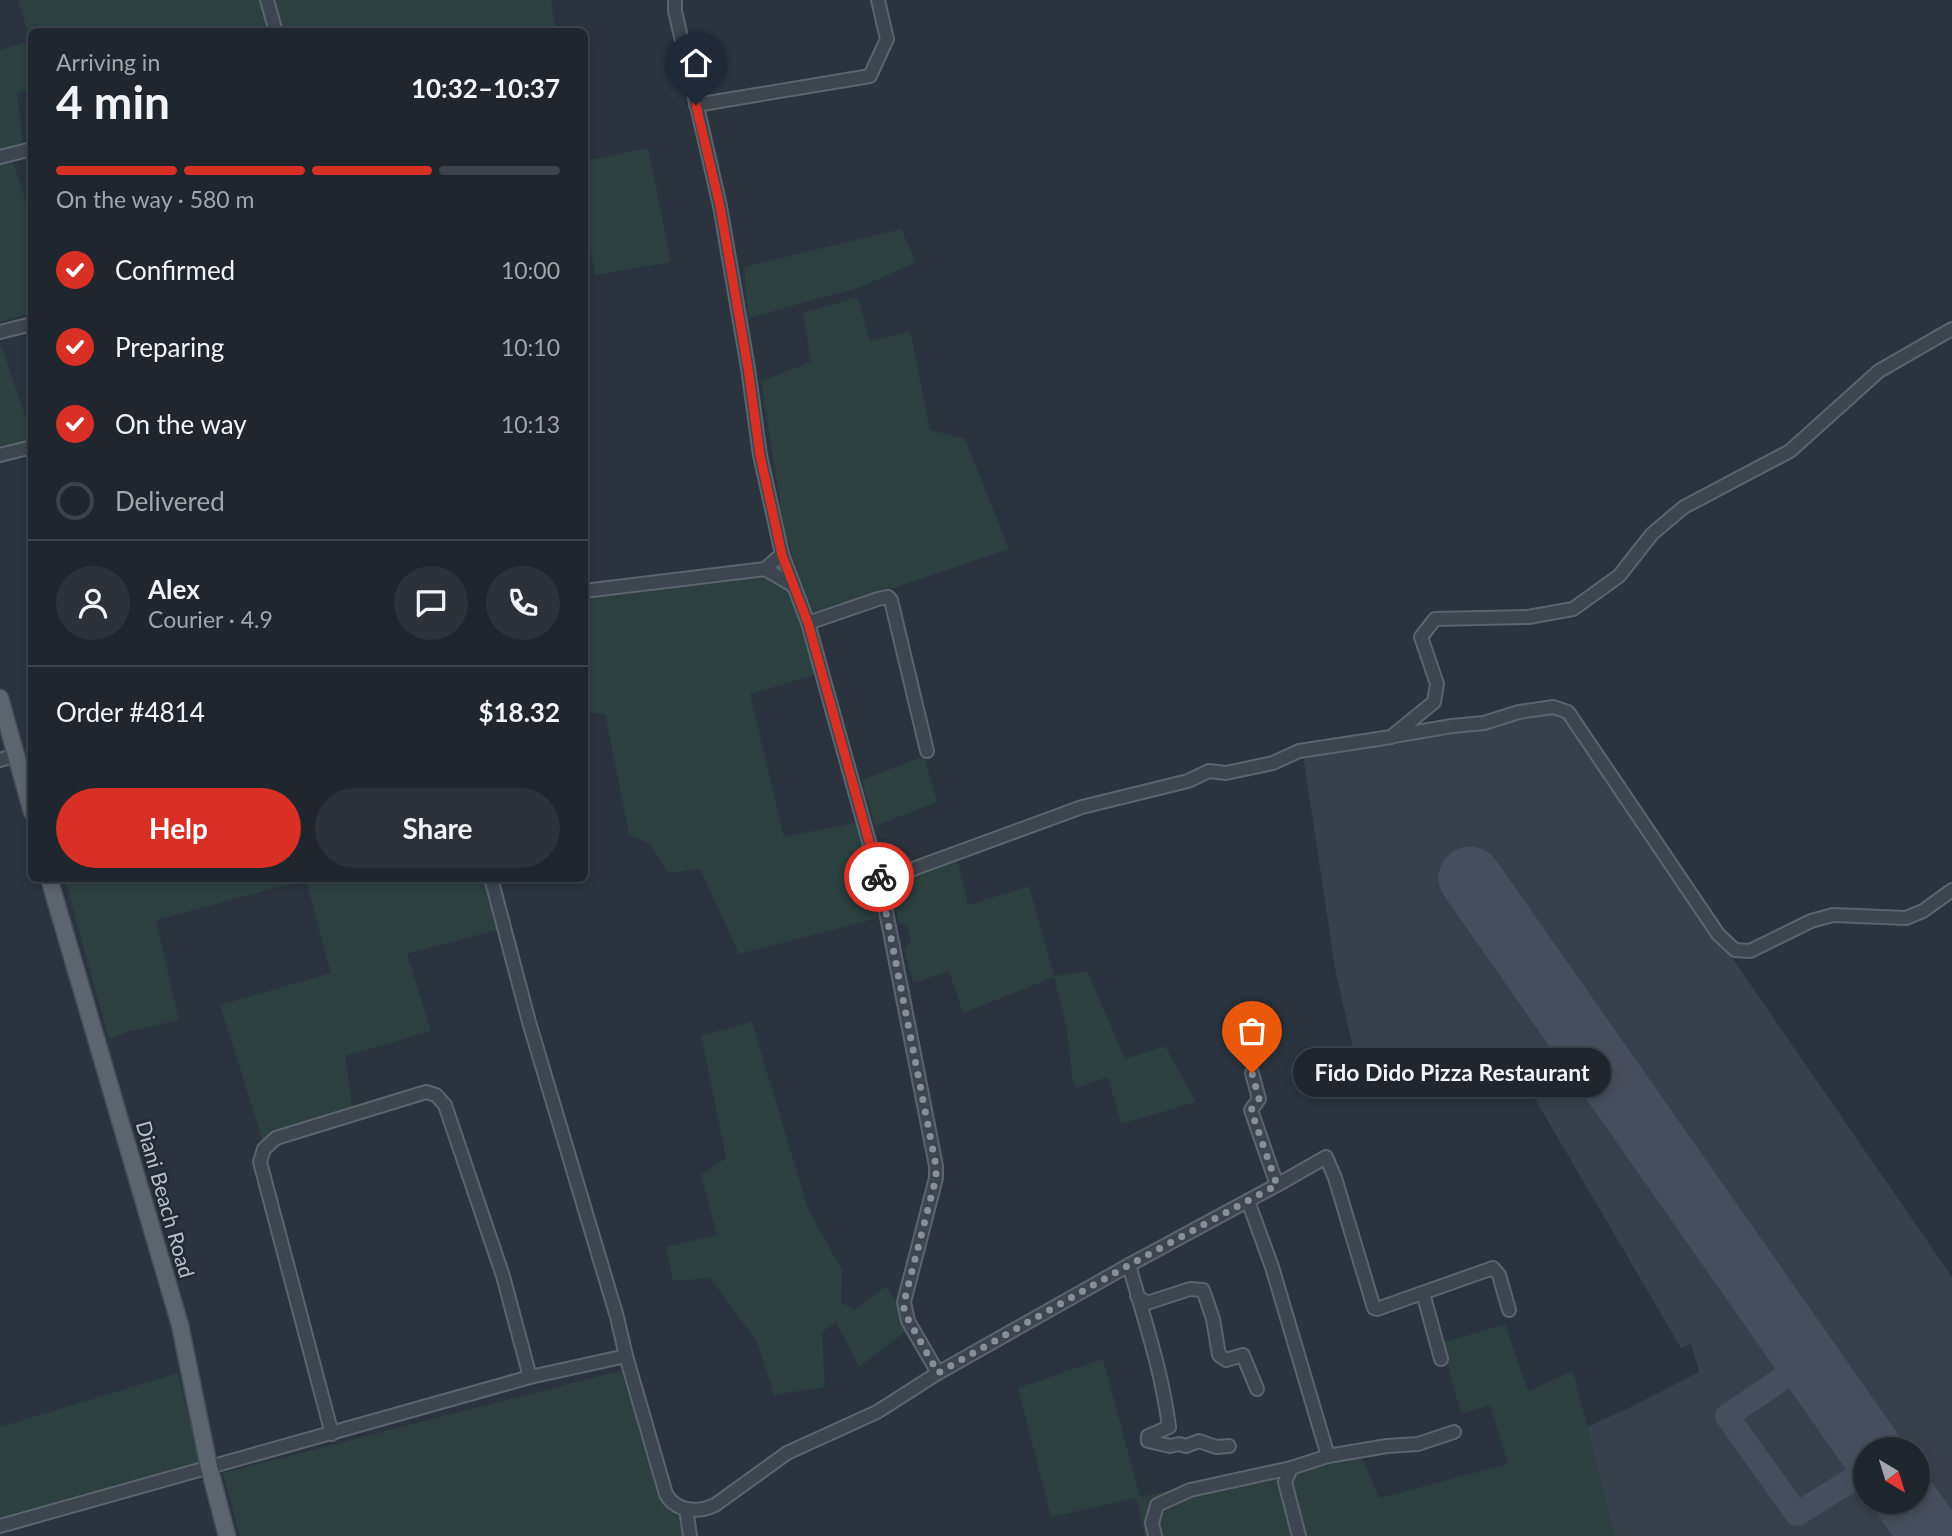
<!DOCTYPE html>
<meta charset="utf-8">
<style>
:root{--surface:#20262e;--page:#2d323a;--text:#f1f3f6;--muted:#a2a5aa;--line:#3d434a;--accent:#d93025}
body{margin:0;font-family:Lato,sans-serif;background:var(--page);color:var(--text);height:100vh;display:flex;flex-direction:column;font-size:26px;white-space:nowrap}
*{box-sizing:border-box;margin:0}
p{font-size:23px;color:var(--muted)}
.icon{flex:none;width:38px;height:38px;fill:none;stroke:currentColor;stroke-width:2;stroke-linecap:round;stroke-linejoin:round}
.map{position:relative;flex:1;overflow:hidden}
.details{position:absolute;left:28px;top:28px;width:560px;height:854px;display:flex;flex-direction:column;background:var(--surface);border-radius:10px;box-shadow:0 4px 10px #0003,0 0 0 2px var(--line)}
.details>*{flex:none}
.needle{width:46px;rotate:142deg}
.controls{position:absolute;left:1853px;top:1437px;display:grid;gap:14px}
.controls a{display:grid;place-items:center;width:77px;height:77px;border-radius:50%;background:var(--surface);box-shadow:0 4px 10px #0003,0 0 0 2px var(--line);font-size:35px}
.pin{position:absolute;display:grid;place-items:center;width:60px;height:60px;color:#fff;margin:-72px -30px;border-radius:50% 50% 50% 0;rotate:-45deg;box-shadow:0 0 7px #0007}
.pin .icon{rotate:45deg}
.courier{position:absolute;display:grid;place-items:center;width:70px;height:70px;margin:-35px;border:5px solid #d93025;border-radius:50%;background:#fff;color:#222;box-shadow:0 2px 9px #0007}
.bubble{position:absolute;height:49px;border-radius:24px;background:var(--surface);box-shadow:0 4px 10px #0003,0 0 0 2px var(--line);font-size:23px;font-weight:700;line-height:49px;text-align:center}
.head em{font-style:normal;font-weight:700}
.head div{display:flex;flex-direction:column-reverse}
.head{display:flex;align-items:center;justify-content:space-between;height:119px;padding:0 28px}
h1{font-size:46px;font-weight:700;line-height:52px}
.bar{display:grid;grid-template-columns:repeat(4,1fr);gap:10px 7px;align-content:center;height:84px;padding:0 28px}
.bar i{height:9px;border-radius:5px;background:var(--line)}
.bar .current{background:var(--accent)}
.bar p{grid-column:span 4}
.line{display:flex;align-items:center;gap:18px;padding:0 28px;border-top:2px solid var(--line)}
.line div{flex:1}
.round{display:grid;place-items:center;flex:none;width:74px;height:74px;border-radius:37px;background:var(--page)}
ol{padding:0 28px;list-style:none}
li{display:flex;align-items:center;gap:21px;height:77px}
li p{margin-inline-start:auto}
li .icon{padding:7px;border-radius:50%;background:var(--accent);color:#fff;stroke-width:4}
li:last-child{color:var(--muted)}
li i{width:38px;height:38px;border:4px solid var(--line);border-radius:50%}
.action{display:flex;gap:14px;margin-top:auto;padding:14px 28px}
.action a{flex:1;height:80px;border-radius:42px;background:var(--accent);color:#fff;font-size:28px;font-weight:700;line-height:80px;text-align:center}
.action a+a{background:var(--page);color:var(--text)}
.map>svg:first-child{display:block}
.airport{fill:#38404b;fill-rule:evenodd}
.green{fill:#2c4040}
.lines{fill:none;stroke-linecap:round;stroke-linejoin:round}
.taxiway{stroke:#454e5a;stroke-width:24}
.runway{stroke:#454e5a;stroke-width:63}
.minor-casing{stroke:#5b636c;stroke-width:16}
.major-casing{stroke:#474e58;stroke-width:19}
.minor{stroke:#3d454f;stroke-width:12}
.major{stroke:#5c646e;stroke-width:16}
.done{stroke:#888f98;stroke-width:7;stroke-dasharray:0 12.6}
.route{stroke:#d93025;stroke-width:9}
.labels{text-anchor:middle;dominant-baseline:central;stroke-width:5;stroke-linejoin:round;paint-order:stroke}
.street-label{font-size:21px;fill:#bac0c9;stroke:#222a34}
</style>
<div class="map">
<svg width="1952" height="1536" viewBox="0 0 1952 1536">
<rect width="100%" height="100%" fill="#2a333e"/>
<!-- airport -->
<path class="airport" d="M 1562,711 L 1952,1277 L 1952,1536 L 1615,1536 L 1586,1427 L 1625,1410 L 1699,1372 L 1691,1344 L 1681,1348 L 1511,1058 L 1448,1089 L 1427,1054 L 1357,1065 L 1336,974 L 1303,755 ZM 1866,1449 L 1918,1449 L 1918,1502 L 1866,1502 Z"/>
<!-- green -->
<g class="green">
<path d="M 18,0 L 551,0 L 556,31 L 275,32 L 273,25 L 249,32 L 32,32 L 31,89 L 17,93 L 23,145 L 12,158 L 28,208 L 31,208 L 31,313 L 0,322 L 0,50 L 30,41 Z"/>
<path d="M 648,148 L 671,262 L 595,275 L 585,218 L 585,161 Z"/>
<path d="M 901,229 L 916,262 L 861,287 L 748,318 L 744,267 Z"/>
<path d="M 858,297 L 870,341 L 910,331 L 930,430 L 965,439 L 1009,549 L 813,615 L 785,534 L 761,381 L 811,362 L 803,313 Z"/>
<path d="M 0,342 L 32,436 L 31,440 L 0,450 Z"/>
<path d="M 760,575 L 789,589 L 815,675 L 750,694 L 784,837 L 857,822 L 879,918 L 739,954 L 700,869 L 668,873 L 650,844 L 629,834 L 605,714 L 585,712 L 584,599 Z"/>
<path d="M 924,756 L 937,802 L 875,826 L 862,780 Z"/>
<path d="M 957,858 L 968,905 L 1029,886 L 1054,976 L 1087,971 L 1125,1059 L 1165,1046 L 1196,1102 L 1121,1124 L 1108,1077 L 1076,1088 L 1072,1076 L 1067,1030 L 1054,977 L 963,1013 L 949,971 L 913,983 L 904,948 L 911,943 L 908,927 L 899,922 L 890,887 Z"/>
<path d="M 65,879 L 500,879 L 512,926 L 407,954 L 431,1031 L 345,1056 L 353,1114 L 263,1142 L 220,1005 L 331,973 L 306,880 L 156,920 L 179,1020 L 127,1032 L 109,1039 Z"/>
<path d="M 752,1022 L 808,1209 L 842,1270 L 841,1302 L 854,1310 L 886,1286 L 913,1326 L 859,1367 L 836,1322 L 822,1332 L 825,1387 L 774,1395 L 757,1342 L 710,1278 L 673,1281 L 666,1247 L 717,1235 L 701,1175 L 726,1158 L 701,1035 Z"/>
<path d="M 1505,1324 L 1528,1391 L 1573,1371 L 1615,1536 L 1145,1536 L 1136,1498 L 1051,1517 L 1018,1388 L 1103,1359 L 1140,1497 L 1273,1467 L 1282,1475 L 1361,1456 L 1379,1498 L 1508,1464 L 1490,1405 L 1461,1414 L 1442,1343 Z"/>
<path d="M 623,1370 L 661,1498 L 680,1517 L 683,1536 L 240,1536 L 223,1473 Z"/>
<path d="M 178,1373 L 200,1463 L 2,1522 L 0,1514 L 0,1427 Z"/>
</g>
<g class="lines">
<!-- taxiway -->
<path class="taxiway" d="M 1807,1362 L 1727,1416 L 1797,1514 L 1866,1471"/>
<!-- runway -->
<g class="runway">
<path d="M 1470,878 L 1870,1449"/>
<path d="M 1907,1502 L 1932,1536"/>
</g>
<!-- minor casing -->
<g class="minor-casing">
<g id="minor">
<path d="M 267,0 L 276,32"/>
<path d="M 696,105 L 870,76 L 887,39 L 878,0"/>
<path d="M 0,157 L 32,149"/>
<path d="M 0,332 L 32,324"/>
<path d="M 0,455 L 32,447"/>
<path d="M 782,554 L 808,623 L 880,881 L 936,1166 L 936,1178 L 904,1302 L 908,1321 L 938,1373"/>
<path d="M 765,569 L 794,586"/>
<path d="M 584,591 L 765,569 L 782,554 L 760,455 L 748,368 L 720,206 L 675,11 L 675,0"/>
<path d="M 808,623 L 878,599 L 888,597 L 891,600 L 927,751"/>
<path d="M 1393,736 L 1452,726 L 1484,723 L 1519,712 L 1553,707 L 1568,712 L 1718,934 L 1735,950 L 1750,951 L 1811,921 L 1833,915 L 1906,918 L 1923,911 L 1952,890"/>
<path d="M 0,760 L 16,755"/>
<path d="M 491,878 L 529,1022 L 617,1317 L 626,1356"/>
<path d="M 880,881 L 1082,807 L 1188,781 L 1209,771 L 1226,773 L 1273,763 L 1299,751 L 1391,737 L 1434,702 L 1437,684 L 1421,637 L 1435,619 L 1528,617 L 1573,609 L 1619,576 L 1652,534 L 1684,507 L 1790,451 L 1879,371 L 1952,329"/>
<path d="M 1252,1073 L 1259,1099 L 1251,1110 L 1277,1185"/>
<path d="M 1248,1201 L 1272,1267 L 1328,1456"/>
<path d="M 1129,1265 C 1144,1319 1162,1371 1169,1427 L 1148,1436 L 1148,1441 L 1170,1446 L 1179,1444 L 1186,1446 L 1199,1441 L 1216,1447 L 1229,1446"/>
<path d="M 1423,1293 L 1441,1359"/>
<path d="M 1137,1296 L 1147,1303 L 1190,1289 L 1203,1290 L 1213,1319 L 1219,1355 L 1226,1360 L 1243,1355 L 1257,1389"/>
<path d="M 332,1434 L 260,1162 L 264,1149 L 276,1138 L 426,1092 L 436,1095 L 445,1105 L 503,1276 L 530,1377"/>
<path d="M 1291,1468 L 1285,1482 L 1299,1536"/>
<path d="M 686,1509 L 690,1536"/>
<path d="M 0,1526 L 530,1377 L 626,1356 L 666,1494 C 676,1512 698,1513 715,1505 L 787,1453 L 877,1412 L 938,1373 L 1129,1265 L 1277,1185 L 1326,1157 L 1335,1178 L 1374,1308 L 1377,1309 L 1493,1268 L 1499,1275 L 1509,1310"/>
<path d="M 1155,1536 L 1152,1523 L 1157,1505 L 1190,1490 L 1291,1468 L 1328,1456 L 1387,1446 L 1418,1444 L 1454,1432"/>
</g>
</g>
<!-- major casing -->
<g class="major-casing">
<g id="major">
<path d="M 0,698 L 32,812"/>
<path d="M 49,878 L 180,1325 L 209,1467 L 227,1536"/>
</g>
</g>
<!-- minor -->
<use href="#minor" class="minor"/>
<!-- major -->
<use href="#major" class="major"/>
</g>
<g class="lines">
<!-- done -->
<path class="done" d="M 879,877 L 936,1166 L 936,1178 L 904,1302 L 904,1312 L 938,1373 L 1129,1265 L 1277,1185 L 1251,1110 L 1259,1099 L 1252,1073"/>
<!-- route -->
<path class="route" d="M 696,105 L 720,206 L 748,368 L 760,455 L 782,555 L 808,623 L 879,877"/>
</g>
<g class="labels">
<!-- street labels -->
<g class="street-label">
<text transform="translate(166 1199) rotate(74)">Diani Beach Road</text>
</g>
</g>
</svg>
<div class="controls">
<a><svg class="needle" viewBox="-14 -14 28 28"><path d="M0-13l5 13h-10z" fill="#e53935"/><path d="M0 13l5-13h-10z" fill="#a2a5aa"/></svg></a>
</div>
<div class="pin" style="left:1252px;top:1073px;background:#ea580c"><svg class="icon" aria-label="bag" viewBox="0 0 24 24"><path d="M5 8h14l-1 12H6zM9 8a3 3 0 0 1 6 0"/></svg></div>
<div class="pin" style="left:696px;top:105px;background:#1f2937"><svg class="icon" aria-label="home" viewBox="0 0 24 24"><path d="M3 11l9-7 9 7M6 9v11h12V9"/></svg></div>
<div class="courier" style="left:879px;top:877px"><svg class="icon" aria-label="bike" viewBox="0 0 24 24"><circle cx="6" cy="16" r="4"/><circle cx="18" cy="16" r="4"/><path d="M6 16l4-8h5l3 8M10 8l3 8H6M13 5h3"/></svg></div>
<div class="bubble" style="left:1293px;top:1048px;width:318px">Fido Dido Pizza Restaurant</div>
<section class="details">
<div class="head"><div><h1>4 min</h1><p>Arriving in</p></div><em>10:32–10:37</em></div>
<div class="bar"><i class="current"></i><i class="current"></i><i class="current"></i><i></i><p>On the way · 580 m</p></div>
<ol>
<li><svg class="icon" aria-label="check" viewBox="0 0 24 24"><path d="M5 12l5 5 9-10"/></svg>Confirmed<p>10:00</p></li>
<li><svg class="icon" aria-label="check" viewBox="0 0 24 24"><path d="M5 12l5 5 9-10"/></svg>Preparing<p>10:10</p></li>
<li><svg class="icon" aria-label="check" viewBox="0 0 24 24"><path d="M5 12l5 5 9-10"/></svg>On the way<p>10:13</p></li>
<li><i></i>Delivered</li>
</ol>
<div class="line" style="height:126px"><a class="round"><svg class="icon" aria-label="person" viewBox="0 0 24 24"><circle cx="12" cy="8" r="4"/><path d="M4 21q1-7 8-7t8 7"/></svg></a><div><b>Alex</b><p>Courier · 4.9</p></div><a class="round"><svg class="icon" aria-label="chat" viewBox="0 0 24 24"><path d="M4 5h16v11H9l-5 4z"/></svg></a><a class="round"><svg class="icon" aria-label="phone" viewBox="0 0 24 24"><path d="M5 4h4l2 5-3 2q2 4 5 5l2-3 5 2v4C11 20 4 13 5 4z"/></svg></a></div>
<div class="line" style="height:91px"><div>Order #4814</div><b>$18.32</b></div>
<div class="action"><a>Help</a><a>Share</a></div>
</section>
</div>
